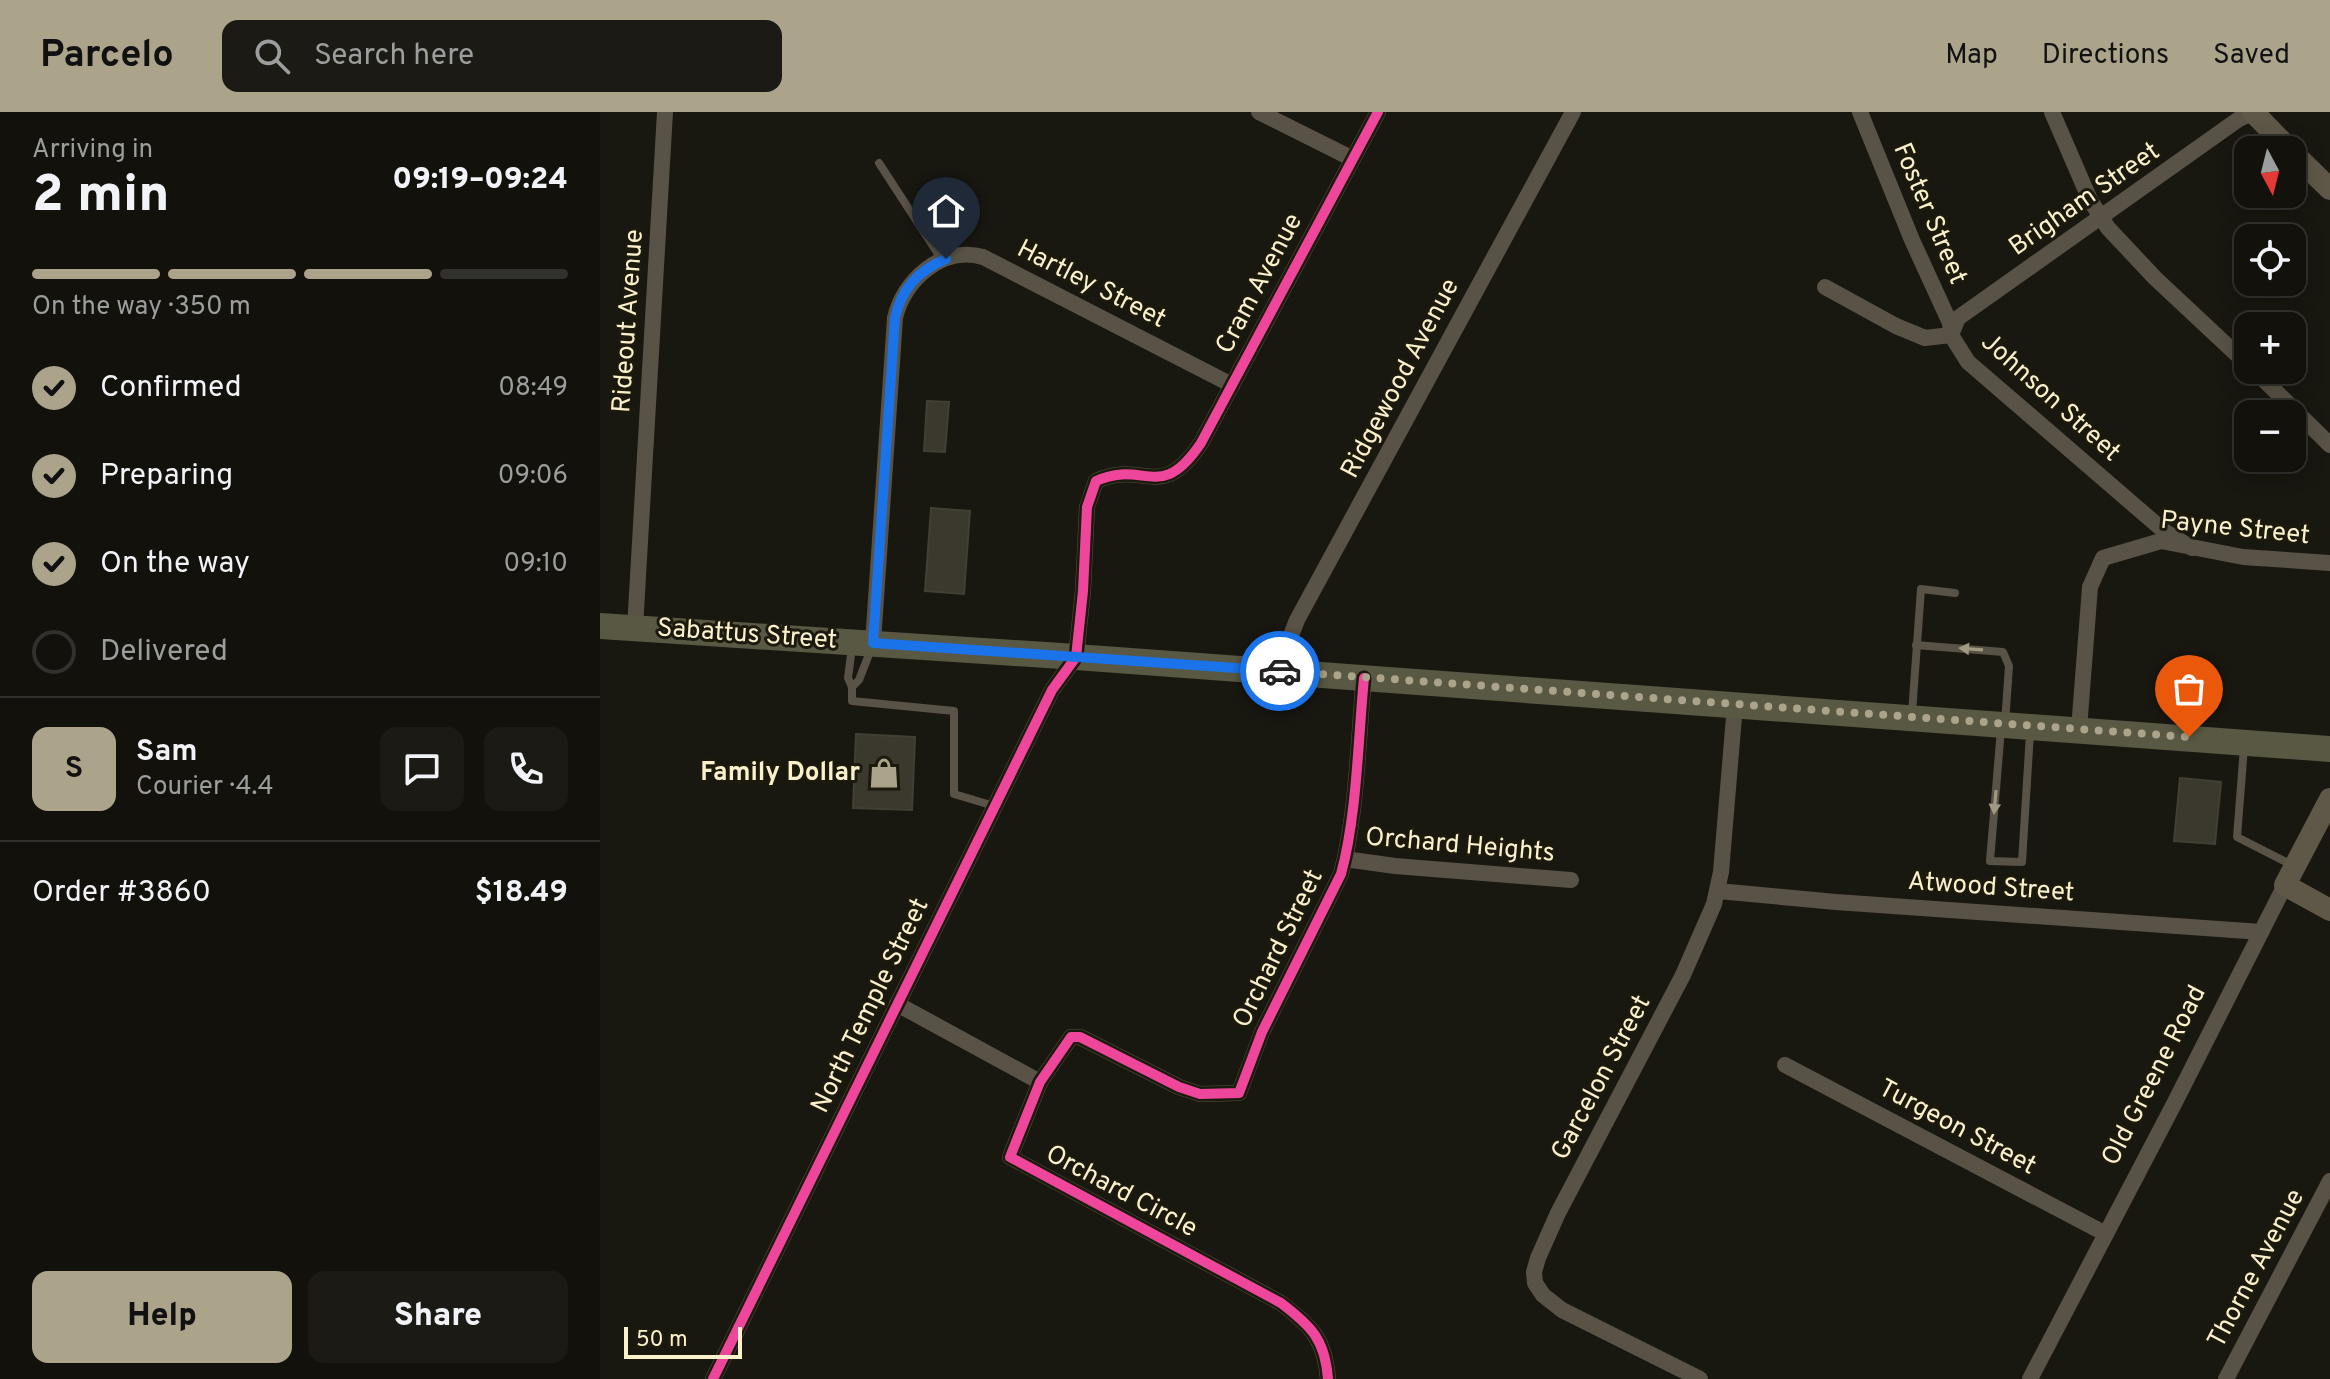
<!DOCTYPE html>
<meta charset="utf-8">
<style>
:root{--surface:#12110c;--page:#1b1a15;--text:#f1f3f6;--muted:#9c9d9d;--line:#31312d;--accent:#aba48a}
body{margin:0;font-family:Overpass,sans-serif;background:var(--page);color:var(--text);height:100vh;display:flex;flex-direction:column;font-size:30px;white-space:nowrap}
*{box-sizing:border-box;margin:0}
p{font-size:26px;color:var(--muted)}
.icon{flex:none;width:44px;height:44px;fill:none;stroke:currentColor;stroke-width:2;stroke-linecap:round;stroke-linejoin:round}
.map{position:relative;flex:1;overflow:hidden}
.details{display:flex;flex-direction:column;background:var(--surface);width:600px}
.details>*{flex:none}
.needle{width:52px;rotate:173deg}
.buttons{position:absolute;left:1634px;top:24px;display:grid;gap:16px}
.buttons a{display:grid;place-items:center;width:72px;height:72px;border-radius:16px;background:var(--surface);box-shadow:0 4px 20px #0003,0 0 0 2px var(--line);font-size:40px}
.scale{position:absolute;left:24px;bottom:20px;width:118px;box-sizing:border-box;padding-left:8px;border:4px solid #faf0cc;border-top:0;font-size:22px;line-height:28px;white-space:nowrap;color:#faf0cc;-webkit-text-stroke:6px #1c190d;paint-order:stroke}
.pin{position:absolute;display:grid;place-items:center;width:68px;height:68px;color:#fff;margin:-82px -34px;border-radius:50% 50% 50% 0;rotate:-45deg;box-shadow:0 0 8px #0007}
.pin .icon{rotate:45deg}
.courier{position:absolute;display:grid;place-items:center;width:80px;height:80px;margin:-40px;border:6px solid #1a73e8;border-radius:50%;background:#fff;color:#222;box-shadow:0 2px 10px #0007}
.headline em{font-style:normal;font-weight:800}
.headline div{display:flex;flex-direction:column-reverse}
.headline{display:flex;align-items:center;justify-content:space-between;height:136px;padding:0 32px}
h1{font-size:52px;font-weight:800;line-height:60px}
.bar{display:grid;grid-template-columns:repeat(4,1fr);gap:12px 8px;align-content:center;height:96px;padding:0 32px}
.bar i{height:10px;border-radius:6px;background:var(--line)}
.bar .current{background:var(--accent)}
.bar p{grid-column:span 4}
.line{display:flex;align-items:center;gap:20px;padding:0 32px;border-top:2px solid var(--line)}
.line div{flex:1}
.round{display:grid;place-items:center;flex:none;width:84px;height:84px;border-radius:16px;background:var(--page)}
ol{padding:0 32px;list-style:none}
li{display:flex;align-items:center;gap:24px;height:88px}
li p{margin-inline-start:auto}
li .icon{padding:8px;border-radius:50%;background:var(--accent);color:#111;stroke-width:4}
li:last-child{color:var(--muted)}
li i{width:44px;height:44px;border:4px solid var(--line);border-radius:50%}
.button{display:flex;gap:16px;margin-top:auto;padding:16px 32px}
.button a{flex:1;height:92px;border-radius:16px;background:var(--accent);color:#111;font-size:32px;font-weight:800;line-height:92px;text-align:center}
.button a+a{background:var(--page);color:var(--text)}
header{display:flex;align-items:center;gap:48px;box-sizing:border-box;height:112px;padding:0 40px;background:var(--accent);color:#111}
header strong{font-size:38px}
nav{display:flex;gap:44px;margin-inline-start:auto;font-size:28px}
.search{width:560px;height:72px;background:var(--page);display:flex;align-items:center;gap:20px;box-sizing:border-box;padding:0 28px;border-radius:16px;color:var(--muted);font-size:30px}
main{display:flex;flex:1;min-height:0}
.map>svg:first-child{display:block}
.building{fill:#3b382e;stroke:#424033;stroke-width:2}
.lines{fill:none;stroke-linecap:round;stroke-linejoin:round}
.lane{stroke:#595246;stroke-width:8}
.street{stroke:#595246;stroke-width:16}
.secondary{stroke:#5f5848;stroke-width:22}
.primary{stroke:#585843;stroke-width:26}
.cycleway-casing{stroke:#1c190d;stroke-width:15}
.cycleway{stroke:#ed469a;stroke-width:10}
.oneway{fill:#a19982}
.done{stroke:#aba48a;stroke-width:8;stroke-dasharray:0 14.4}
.route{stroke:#1a73e8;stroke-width:10}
.labels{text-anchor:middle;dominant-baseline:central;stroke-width:6;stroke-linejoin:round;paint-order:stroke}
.street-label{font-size:26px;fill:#faf0cc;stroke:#1c190d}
.poi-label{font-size:26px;font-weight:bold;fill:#faf0cc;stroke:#1c190d;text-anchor:end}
</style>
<header>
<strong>Parcelo</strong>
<div class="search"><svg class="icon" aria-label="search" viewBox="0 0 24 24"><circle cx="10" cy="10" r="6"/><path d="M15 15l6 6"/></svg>Search here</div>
<nav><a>Map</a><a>Directions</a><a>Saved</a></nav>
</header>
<main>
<section class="details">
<div class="headline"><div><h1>2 min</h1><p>Arriving in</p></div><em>09:19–09:24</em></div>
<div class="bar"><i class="current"></i><i class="current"></i><i class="current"></i><i></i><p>On the way · 350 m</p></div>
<ol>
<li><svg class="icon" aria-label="check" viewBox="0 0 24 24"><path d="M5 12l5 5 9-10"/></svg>Confirmed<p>08:49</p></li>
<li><svg class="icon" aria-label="check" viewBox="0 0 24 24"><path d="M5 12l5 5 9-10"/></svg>Preparing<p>09:06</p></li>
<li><svg class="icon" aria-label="check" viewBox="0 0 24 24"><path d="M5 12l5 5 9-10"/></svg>On the way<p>09:10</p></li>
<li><i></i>Delivered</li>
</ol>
<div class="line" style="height:144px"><b class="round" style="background:var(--accent);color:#111">S</b><div><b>Sam</b><p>Courier · 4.4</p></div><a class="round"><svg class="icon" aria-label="chat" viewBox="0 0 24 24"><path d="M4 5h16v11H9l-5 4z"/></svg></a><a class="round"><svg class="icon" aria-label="phone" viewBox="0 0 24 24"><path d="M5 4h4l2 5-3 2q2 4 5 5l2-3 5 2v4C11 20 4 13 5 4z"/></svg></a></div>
<div class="line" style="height:104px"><div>Order #3860</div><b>$18.49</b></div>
<div class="button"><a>Help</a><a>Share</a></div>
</section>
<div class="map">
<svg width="1730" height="1267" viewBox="0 0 1730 1267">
<rect width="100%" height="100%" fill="#181710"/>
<!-- building -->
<g class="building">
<path d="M 327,289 L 349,290 L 345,340 L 324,339 Z"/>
<path d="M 331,396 L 370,399 L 364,482 L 325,479 Z"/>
<path d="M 256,622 L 315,625 L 312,698 L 253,696 Z"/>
<path d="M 1580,666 L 1621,670 L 1615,732 L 1574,729 Z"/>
</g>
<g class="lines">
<!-- lane -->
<g class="lane">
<path d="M 279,51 L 342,148"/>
<path d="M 1316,533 L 1403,540 L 1409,554 L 1405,611"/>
<path d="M 252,535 L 248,566 L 252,575 L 252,589 L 354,599 L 354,682 L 394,694"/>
<path d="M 252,575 L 259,568 L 271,537"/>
<path d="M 1312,601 L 1321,477 L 1355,481"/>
<path d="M 1401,617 L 1390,749 L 1422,750 L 1430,621"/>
<path d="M 1644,635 L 1637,725 L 1694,754"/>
</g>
<!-- street -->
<g class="street">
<path d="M 659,0 L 751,46"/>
<path d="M 1260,0 L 1312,128 L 1350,211 L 1351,223"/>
<path d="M 1452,0 L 1490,88 L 1508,116 L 1555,166 L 1648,253"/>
<path d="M 1225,175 L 1296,214 L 1325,226 L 1351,223 L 1368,250 L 1564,419 L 1592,436"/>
<path d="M 1351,223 L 1358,206 L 1639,7 L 1655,0"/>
<path d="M 1654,258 L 1730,333"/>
<path d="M 35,516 L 65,0"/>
<path d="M 273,531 L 295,206 C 303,169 342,133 383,145 L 632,273"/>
<path d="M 677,559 L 697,508 L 973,0"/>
<path d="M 1479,617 L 1490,475 L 1503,446 L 1561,429 L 1643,445 L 1730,451"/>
<path d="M 745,747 L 795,754 L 971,768"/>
<path d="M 1118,779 L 1236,790 L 1661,820"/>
<path d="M 297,892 L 440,970"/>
<path d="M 1185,953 L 1506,1122"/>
<path d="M 113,1267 L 452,578 L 476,545 L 483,479 L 487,395 L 496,369 C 545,347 560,392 601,331 L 778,0"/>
<path d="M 728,1267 C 725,1227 711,1214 681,1191 L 410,1045 L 440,970 L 471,925 L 480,925 L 579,975 L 600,982 L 639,981 L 662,920 L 741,762 C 757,704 758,627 764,566"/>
<path d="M 1100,1267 L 962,1198 L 943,1183 L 935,1171 L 934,1160 L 938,1146 L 958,1101 L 1083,863 L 1114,792 L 1121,760 L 1135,593"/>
<path d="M 1430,1267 L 1574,992 L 1685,773"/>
<path d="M 1626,1267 L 1730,1069"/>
</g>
<!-- secondary -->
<g class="secondary">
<path d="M 1653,0 L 1690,38"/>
<path d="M 1692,40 L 1730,77"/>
<path d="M 1730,687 L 1685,773 L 1730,798"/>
</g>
<!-- primary -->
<path class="primary" d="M 0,514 L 476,545 L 1730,637"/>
<!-- cycleway casing -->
<g class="cycleway-casing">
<g id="cycleway">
<path d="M 113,1267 L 452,578 L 476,545 L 483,479 L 487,395 L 496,369 C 545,347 560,392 601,331 L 778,0"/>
<path d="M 728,1267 C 725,1227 711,1214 681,1191 L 410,1045 L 440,970 L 471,925 L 480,925 L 579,975 L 600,982 L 639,981 L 662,920 L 741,762 C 757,704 758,627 764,566"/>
</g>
</g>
<!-- cycleway -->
<use href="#cycleway" class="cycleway"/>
</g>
<!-- one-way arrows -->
<defs><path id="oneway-solid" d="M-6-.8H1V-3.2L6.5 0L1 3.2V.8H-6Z" transform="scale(2)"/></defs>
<g class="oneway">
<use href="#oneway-solid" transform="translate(1371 537) rotate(-176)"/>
<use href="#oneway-solid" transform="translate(1395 690) rotate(95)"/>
</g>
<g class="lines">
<!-- done -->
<path class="done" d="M 680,559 L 1589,625"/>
<!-- route -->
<path class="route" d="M 346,147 C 319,158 301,177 295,206 L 273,531 L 680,559"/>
</g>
<!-- icons -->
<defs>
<g id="shop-bare" transform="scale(2.4)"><path d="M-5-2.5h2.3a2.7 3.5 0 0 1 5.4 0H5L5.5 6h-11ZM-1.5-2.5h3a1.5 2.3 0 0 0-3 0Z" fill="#aba48a" stroke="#1c190d" stroke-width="2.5" paint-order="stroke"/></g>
</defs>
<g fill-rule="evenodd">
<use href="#shop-bare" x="284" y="661"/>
</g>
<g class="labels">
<!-- street labels -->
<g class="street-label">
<text transform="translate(1485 88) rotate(-35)">Brigham Street</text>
<text transform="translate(1329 102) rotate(67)">Foster Street</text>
<text transform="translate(660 172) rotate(-62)">Cram Avenue</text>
<text transform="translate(491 173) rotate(27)">Hartley Street</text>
<text transform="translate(29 209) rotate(-86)">Rideout Avenue</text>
<text transform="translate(801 267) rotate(-62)">Ridgewood Avenue</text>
<text transform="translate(1450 286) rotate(42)">Johnson Street</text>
<text transform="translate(1635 417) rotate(6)">Payne Street</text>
<text transform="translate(147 523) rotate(4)">Sabattus Street</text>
<text transform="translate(860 734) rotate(5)">Orchard Heights</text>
<text transform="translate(1391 776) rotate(4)">Atwood Street</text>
<text transform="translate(679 837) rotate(-64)">Orchard Street</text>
<text transform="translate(271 894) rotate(-64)">North Temple Street</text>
<text transform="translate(1555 964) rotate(-63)">Old Greene Road</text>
<text transform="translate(1002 966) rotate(-62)">Garcelon Street</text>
<text transform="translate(1357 1016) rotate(28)">Turgeon Street</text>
<text transform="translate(521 1080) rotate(28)">Orchard Circle</text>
<text transform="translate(1657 1157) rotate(-62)">Thorne Avenue</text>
</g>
<!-- poi labels -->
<g class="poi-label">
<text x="260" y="661">Family Dollar</text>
</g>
</g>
</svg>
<div class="buttons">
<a><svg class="needle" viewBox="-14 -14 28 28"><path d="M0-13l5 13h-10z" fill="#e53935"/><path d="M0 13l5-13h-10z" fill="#9c9d9d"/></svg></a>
<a><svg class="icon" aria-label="locate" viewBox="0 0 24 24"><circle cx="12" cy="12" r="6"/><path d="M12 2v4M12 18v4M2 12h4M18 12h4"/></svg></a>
<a>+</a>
<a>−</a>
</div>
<div class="scale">50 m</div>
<div class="pin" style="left:1589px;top:625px;background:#ea580c"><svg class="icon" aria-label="bag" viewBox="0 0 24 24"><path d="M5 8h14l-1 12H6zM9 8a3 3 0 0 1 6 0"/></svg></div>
<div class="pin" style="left:346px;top:147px;background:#1f2937"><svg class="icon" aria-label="home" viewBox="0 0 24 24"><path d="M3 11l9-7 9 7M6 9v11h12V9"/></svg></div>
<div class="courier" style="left:680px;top:559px"><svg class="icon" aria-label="car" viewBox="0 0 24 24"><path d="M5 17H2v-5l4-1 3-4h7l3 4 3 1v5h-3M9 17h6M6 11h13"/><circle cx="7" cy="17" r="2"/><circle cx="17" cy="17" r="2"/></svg></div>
</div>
</main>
